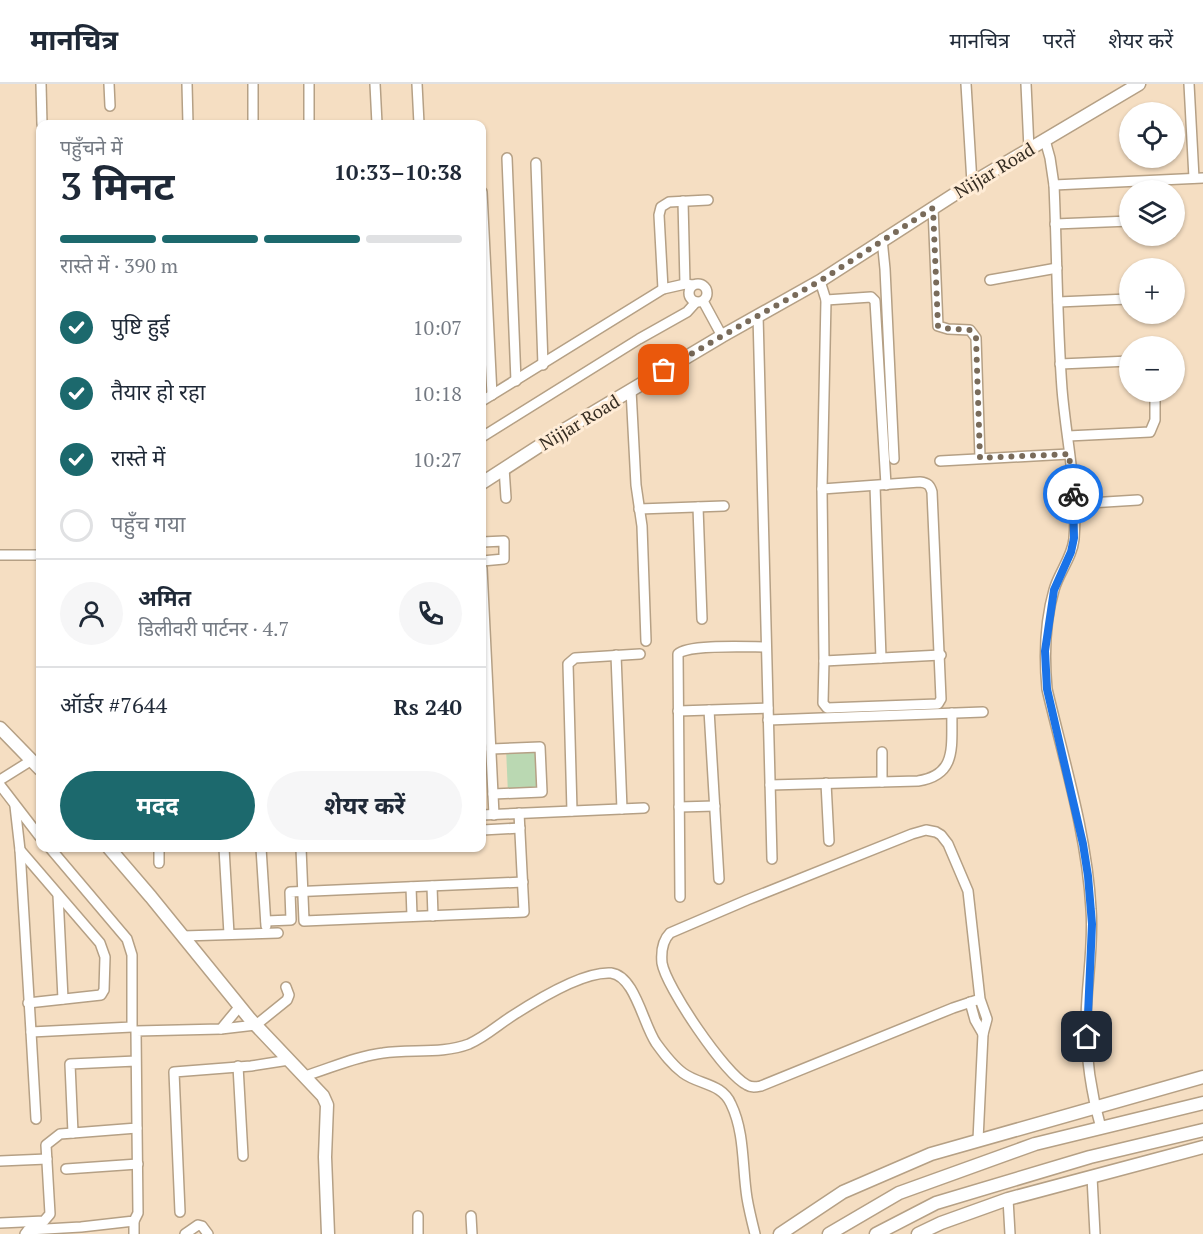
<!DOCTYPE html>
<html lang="hi">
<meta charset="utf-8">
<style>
:root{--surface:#fff;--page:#f6f6f7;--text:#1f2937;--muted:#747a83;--line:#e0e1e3;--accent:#1c696d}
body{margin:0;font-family:"PT Serif","Noto Sans Devanagari",serif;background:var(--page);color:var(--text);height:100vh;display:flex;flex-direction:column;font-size:22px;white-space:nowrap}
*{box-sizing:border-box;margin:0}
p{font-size:20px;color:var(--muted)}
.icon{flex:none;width:33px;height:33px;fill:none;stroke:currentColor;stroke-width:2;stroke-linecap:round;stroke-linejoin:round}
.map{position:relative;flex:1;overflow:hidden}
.sheet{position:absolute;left:36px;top:36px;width:450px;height:732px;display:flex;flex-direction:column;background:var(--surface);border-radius:12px;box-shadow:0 2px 4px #0004}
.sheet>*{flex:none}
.tools{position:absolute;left:1119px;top:18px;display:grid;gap:12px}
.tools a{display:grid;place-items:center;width:66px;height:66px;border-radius:50%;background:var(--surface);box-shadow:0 2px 4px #0004;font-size:30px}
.pin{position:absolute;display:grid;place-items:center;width:51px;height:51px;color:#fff;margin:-26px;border-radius:12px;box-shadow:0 3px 9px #0006}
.courier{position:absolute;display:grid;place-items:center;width:60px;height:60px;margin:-30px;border:4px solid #1a73e8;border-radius:50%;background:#fff;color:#222;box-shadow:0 2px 8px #0007}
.summary em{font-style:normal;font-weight:700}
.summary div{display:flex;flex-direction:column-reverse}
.summary{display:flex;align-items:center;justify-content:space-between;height:102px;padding:0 24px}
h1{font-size:39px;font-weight:700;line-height:45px}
.bar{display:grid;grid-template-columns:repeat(4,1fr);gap:9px 6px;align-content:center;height:72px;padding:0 24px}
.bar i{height:8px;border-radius:4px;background:var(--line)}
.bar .active{background:var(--accent)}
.bar p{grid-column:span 4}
.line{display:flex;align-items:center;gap:15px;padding:0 24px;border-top:2px solid var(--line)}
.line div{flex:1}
.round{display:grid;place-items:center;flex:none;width:63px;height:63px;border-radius:32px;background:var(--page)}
ol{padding:0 24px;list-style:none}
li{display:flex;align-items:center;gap:18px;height:66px}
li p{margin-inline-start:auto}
li .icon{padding:6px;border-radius:50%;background:var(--accent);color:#fff;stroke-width:4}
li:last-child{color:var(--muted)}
li i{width:33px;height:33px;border:3px solid var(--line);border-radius:50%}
.button{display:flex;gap:12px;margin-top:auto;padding:12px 24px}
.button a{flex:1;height:69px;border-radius:36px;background:var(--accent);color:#fff;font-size:24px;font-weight:700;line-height:69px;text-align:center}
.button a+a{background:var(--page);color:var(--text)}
header{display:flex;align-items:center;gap:36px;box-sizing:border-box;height:84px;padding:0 30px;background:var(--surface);border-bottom:2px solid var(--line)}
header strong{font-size:28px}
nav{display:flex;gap:33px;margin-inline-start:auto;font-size:21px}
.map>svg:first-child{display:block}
.green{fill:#bad8b2}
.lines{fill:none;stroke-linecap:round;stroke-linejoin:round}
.street-casing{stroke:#b5a085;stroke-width:12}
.secondary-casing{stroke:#b5a085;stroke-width:15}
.street{stroke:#fff;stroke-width:9}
.secondary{stroke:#fff;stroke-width:12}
.done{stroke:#796b5a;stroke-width:6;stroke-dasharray:0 10.8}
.route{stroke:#1a73e8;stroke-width:8}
.labels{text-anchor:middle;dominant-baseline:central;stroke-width:6;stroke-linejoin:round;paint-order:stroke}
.street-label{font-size:18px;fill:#362d22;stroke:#ffecd6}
</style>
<header>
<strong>मानचित्र</strong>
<nav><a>मानचित्र</a><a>परतें</a><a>शेयर करें</a></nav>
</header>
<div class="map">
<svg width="1203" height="1150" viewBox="0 0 1203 1150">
<rect width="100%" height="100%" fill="#f5dec2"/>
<!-- green -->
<path class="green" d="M 540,663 L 542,708 L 508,710 L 506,664 Z"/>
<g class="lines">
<!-- street casing -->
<g class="street-casing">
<g id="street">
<path d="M 41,0 L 42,40"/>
<path d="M 109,0 L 110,22"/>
<path d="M 187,0 L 188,40"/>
<path d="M 309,0 L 309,40"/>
<path d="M 375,0 L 377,40"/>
<path d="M 417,0 L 419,40"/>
<path d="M 966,0 L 972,99"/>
<path d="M 1026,0 L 1029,65"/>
<path d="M 1189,0 L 1194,94"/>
<path d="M 253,40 L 253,0"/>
<path d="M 1045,56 L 1050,74 L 1054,101 C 1057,169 1057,237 1062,305 C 1066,355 1078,405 1074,455 C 1072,474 1059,488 1054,506 C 1045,537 1044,572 1047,605 C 1064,677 1087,751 1091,825 C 1094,863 1086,901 1086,939 C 1086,973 1092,1012 1101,1044"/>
<path d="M 507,74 L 516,297"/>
<path d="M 536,79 L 543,281"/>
<path d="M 1054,101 L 1203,94"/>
<path d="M 482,108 L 492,311"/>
<path d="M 683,117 L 685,200"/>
<path d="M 933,124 L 938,242 L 948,245 L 970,246 L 976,254 L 980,374"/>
<path d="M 1055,140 L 1130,137"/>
<path d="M 882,155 L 885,185 L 894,375"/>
<path d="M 990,196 L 1057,184"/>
<path d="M 820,197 L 826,216 L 822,405 L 824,577 L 941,571"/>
<circle cx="698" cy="209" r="9"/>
<path d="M 663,205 L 659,131 L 661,123 L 669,118 L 708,116"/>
<path d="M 826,216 L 871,213 L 875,217 L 886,401"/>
<path d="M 703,217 L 722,252"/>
<path d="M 1058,218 L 1128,215"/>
<path d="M 758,231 L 772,775"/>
<path d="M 1060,280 L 1130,277"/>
<path d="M 631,306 L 636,401 L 642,442 L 646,557"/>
<path d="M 482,317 L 663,205 L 685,200 L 693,201"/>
<path d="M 1068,352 L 1150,348 L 1155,336 L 1155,308"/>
<path d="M 482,353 L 639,255 L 687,228 L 696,218"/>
<path d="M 940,377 L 1069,370"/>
<path d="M 504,384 L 506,414"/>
<path d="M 875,402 L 881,574"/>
<path d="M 822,405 L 920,398 C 928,399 930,401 932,408 L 941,615 L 938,620 L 827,624 L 823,619 L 824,577"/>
<path d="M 1073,420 L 1138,416"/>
<path d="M 698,423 L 702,535"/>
<path d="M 639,425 L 724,422"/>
<path d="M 482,458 L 504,457 L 504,475 L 482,477"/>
<path d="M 0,471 L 40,471"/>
<path d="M 482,484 L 494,731"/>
<path d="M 616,571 L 622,725"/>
<path d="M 709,626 L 719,795"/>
<path d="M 678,627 L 768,624"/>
<path d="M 768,636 L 983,628"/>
<path d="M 491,665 L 540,663 L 542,708 L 493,710"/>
<path d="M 882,668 L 882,698"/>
<path d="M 0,696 L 32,676"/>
<path d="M 826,699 L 829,757"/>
<path d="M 0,701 L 40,753"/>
<path d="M 770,701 L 918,697 C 958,691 951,661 952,629"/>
<path d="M 15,722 L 20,766 L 31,948 L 132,943 L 132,871 L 127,855 L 50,764"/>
<path d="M 679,723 L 715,722"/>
<path d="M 572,727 L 568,580 L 575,574 L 640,570"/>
<path d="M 482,731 L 644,724"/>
<path d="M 482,746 L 520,744"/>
<path d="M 159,764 L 159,779"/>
<path d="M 224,764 L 229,850"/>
<path d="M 261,764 L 266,842"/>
<path d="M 301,764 L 304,837 L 524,828 L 519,729"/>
<path d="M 20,766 L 100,859 L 105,873 L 104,906 L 101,911 L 28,919"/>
<path d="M 432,802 L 433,832"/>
<path d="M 411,803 L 412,832"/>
<path d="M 58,811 L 63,915"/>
<path d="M 680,813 L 678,570 C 688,560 749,563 766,563"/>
<path d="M 266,837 L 291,836 L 290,808 L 523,798"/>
<path d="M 183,852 L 278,849"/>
<path d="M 970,918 L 975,936 L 983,950"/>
<path d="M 221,945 L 240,922"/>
<path d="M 31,948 L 36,1035"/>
<path d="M 136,977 L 70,980 L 73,1049 L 137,1044 L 136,947 L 221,945 L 256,941 L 287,916 L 289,911 L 286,903"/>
<path d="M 238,982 L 243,1072"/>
<path d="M 305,992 C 331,984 357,972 383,969 C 411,965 443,970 469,960 C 485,953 498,941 512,932 C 535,917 583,887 611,889 C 635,892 643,940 656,959 C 664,970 672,981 683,989 C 699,1001 722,999 731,1020 C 745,1049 742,1083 747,1114 C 749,1126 752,1138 755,1150"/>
<path d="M 978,1056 L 983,950 L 987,935 L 980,915 L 968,807 L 948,760 L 941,751 L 936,748 L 926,746 L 912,750 L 747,816 L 670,849 C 662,857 661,868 662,879 C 666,903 725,990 747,1001 C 752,1004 756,1003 761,1002 L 953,924 L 980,915"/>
<path d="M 0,1077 L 47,1075"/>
<path d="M 66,1085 L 138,1080"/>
<path d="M 1092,1093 L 1095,1150"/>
<path d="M 1008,1115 L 1010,1150"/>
<path d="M 180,1128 L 174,988 L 251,982 L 289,976"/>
<path d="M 418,1132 L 418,1150"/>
<path d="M 471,1132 L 472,1150"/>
<path d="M 134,1137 L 134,1150"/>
<path d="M 0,1139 L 44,1137 L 50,1130 L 46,1061 L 60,1050 L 73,1049"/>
<path d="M 25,1150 L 28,1146 L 81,1143 L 134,1137 L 138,1129 L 137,1044"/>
<path d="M 185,1150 L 198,1141 L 202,1142 L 208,1150"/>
</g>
</g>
<!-- secondary casing -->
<g class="secondary-casing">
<g id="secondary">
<path d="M 482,399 L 564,346 L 722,252 L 820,197 L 972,99 L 1139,0"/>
<path d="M 0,644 L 40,685"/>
<path d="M 109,764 L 151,813 L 250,935 L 323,1012 L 327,1021 L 325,1073 L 328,1150"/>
<path d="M 780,1150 L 843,1108 L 931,1070 L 1203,993"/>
<path d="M 829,1150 L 899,1109 L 1035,1060 L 1203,1019"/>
<path d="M 876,1150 L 936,1119 L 1090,1073 L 1203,1046"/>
<path d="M 918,1150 L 941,1139 L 1008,1115 L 1203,1063"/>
</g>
</g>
<!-- street -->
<use href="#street" class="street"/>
<!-- secondary -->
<use href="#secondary" class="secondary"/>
</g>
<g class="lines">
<!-- done -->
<path class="done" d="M 664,286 L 722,252 L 820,197 L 933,124 L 938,242 L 941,244 L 970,246 L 976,254 L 980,374 L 1069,370 L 1073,410"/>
<!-- route -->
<path class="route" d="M 1073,410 L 1074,454 L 1071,468 L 1054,506 L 1045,567 L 1047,605 L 1083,760 L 1088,792 L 1092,840 L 1087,953"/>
</g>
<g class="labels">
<!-- street labels -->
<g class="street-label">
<text transform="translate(994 86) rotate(-31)">Nijjar Road</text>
<text transform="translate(579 338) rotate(-31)">Nijjar Road</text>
</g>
</g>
</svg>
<div class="tools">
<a><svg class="icon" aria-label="locate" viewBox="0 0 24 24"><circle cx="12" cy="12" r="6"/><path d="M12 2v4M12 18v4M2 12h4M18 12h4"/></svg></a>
<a><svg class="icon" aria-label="layers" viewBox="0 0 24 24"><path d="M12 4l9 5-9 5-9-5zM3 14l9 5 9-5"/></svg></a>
<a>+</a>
<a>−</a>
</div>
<div class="pin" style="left:664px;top:286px;background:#ea580c"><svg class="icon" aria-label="bag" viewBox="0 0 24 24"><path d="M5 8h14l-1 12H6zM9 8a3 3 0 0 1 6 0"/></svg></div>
<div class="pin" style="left:1087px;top:953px;background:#1f2937"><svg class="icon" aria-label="home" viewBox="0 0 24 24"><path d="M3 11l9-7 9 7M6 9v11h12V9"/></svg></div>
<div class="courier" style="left:1073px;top:410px"><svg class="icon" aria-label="bike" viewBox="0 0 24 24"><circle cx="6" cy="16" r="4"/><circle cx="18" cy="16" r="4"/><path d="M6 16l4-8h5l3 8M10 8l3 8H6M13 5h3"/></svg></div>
<section class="sheet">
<div class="summary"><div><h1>3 मिनट</h1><p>पहुँचने में</p></div><em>10:33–10:38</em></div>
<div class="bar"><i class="active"></i><i class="active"></i><i class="active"></i><i></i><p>रास्ते में · 390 m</p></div>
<ol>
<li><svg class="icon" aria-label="check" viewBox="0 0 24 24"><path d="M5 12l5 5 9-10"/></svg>पुष्टि हुई<p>10:07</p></li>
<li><svg class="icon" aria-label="check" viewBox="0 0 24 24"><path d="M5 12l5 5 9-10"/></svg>तैयार हो रहा<p>10:18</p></li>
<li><svg class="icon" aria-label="check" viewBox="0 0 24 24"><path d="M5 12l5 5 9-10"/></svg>रास्ते में<p>10:27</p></li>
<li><i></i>पहुँच गया</li>
</ol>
<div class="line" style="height:108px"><a class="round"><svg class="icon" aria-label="person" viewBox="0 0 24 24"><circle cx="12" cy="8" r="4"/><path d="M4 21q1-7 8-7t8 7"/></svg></a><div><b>अमित</b><p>डिलीवरी पार्टनर · 4.7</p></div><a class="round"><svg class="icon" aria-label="phone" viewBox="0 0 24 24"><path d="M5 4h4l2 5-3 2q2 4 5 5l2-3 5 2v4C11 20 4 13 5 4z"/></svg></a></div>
<div class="line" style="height:78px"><div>ऑर्डर #7644</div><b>Rs 240</b></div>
<div class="button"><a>मदद</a><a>शेयर करें</a></div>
</section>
</div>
